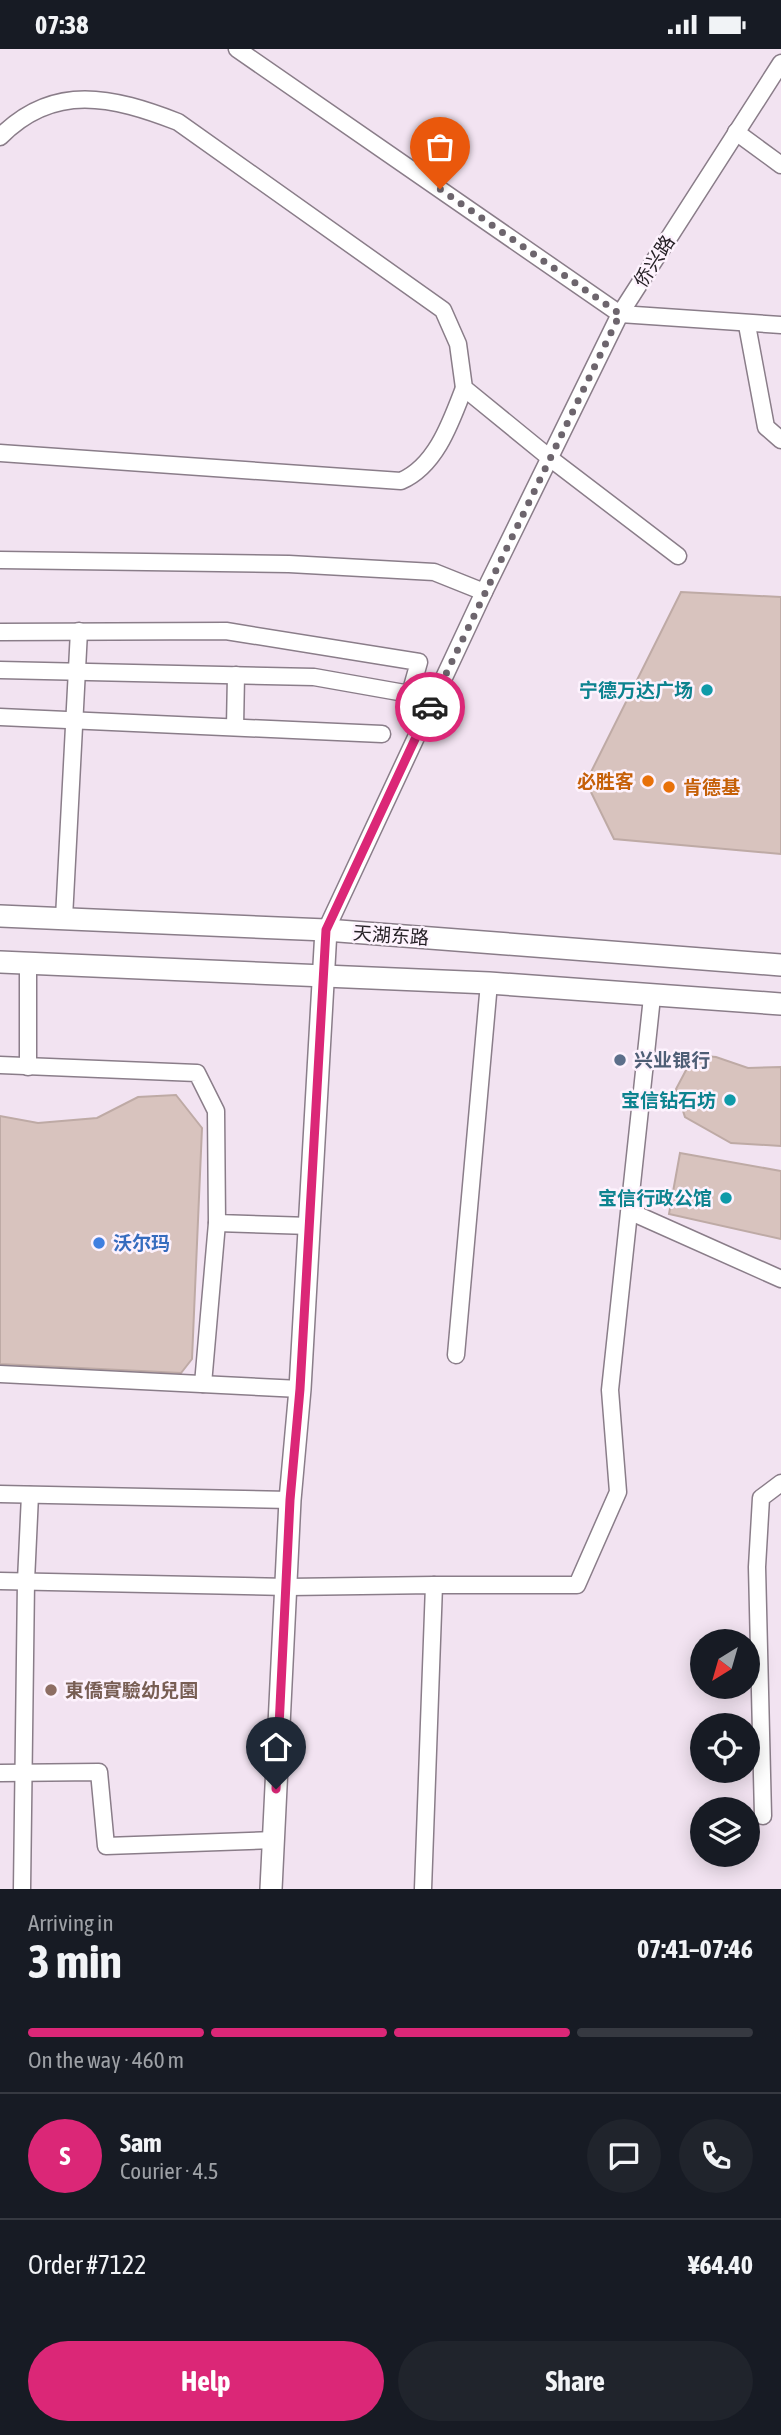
<!DOCTYPE html>
<meta charset="utf-8">
<style>
:root{--surface:#171b24;--page:#20242c;--text:#f1f3f6;--muted:#9ea1a6;--line:#363941;--accent:#db2777}
body{margin:0;font-family:"Asap Condensed","Noto Sans SC",sans-serif;background:var(--page);color:var(--text);height:100vh;display:flex;flex-direction:column;font-size:26px;white-space:nowrap}
*{box-sizing:border-box;margin:0}
p{font-size:23px;color:var(--muted)}
.icon{flex:none;width:38px;height:38px;fill:none;stroke:currentColor;stroke-width:2;stroke-linecap:round;stroke-linejoin:round}
.map{position:relative;height:1840px;overflow:hidden}
.drawer{display:flex;flex-direction:column;background:var(--surface);flex:1}
.drawer>*{flex:none}
.needle{width:46px;rotate:217deg}
.buttons{position:absolute;left:690px;top:1580px;display:grid;gap:14px}
.buttons a{display:grid;place-items:center;width:70px;height:70px;border-radius:50%;background:var(--surface);box-shadow:0 4px 18px #0003;font-size:35px}
.pin{position:absolute;display:grid;place-items:center;width:60px;height:60px;color:#fff;margin:-72px -30px;border-radius:50% 50% 50% 0;rotate:-45deg;box-shadow:0 0 7px #0007}
.pin .icon{rotate:45deg}
.courier{position:absolute;display:grid;place-items:center;width:70px;height:70px;margin:-35px;border:5px solid #db2777;border-radius:50%;background:#fff;color:#222;box-shadow:0 2px 9px #0007}
.overview em{font-style:normal;font-weight:700}
.overview div{display:flex;flex-direction:column-reverse}
.overview{display:flex;align-items:center;justify-content:space-between;height:119px;padding:0 28px}
h1{font-size:46px;font-weight:700;line-height:52px}
.bar{display:grid;grid-template-columns:repeat(4,1fr);gap:10px 7px;align-content:center;height:84px;padding:0 28px}
.bar i{height:9px;border-radius:5px;background:var(--line)}
.bar .current{background:var(--accent)}
.bar p{grid-column:span 4}
.line{display:flex;align-items:center;gap:18px;padding:0 28px;border-top:2px solid var(--line)}
.line div{flex:1}
.round{display:grid;place-items:center;flex:none;width:74px;height:74px;border-radius:37px;background:var(--page)}
.action{display:flex;gap:14px;margin-top:auto;padding:14px 28px}
.action a{flex:1;height:80px;border-radius:42px;background:var(--accent);color:#fff;font-size:28px;font-weight:700;line-height:80px;text-align:center}
.action a+a{background:var(--page);color:var(--text)}
.status{display:flex;justify-content:space-between;align-items:center;height:49px;padding:0 35px;background:var(--surface);direction:ltr}
.status svg{height:19px;fill:currentColor}
.map>svg:first-child{display:block}
.building{fill:#d8c3be;stroke:#beaaa5;stroke-width:2}
.lines{fill:none;stroke-linecap:round;stroke-linejoin:round}
.street-casing{stroke:#8a7d89;stroke-width:19}
.secondary-casing{stroke:#8a7d89;stroke-width:24}
.street{stroke:#fff;stroke-width:16}
.secondary{stroke:#fff;stroke-width:21}
.done{stroke:#6d656d;stroke-width:7;stroke-dasharray:0 12.6}
.route{stroke:#db2777;stroke-width:9}
.culture-dot{fill:#0f9aa8;stroke:#fdf2fd;stroke-width:2.5}
.food-dot{fill:#e8710a;stroke:#fdf2fd;stroke-width:2.5}
.service-dot{fill:#5c6f8a;stroke:#fdf2fd;stroke-width:2.5}
.shop-dot{fill:#3f7fe0;stroke:#fdf2fd;stroke-width:2.5}
.education-dot{fill:#8d6e63;stroke:#fdf2fd;stroke-width:2.5}
.labels{text-anchor:middle;dominant-baseline:central;stroke-width:5;stroke-linejoin:round;paint-order:stroke}
.street-label{font-size:19px;fill:#262126;stroke:#fdf2fd}
.culture-label{font-size:19px;font-weight:bold;fill:#0d838f;stroke:#fdf2fd;text-anchor:end}
.food-label{font-size:19px;font-weight:bold;fill:#c56008;stroke:#fdf2fd;text-anchor:end}
.service-label{font-size:19px;font-weight:bold;fill:#4e5e75;stroke:#fdf2fd;text-anchor:start}
.shop-label{font-size:19px;font-weight:bold;fill:#366cbe;stroke:#fdf2fd;text-anchor:start}
.education-label{font-size:19px;font-weight:bold;fill:#785e54;stroke:#fdf2fd;text-anchor:start}
</style>
<div class="status"><b>07:38</b><svg viewBox="0 0 49 12"><path d="M0 12V9h3v3zM5 12V6h3v6zM10 12V3h3v9zM15 12V0h3v12zM26 1h20v11H26zM47 4h2v5h-2z"/></svg></div>
<div class="map">
<svg width="781" height="1840" viewBox="0 0 781 1840">
<rect width="100%" height="100%" fill="#f2e3f1"/>
<!-- building -->
<g class="building">
<path d="M 681,543 L 781,548 L 781,805 L 614,790 L 586,733 Z"/>
<path d="M 694,1006 L 716,1008 L 748,1019 L 781,1018 L 781,1097 L 731,1094 L 685,1068 L 676,1040 Z"/>
<path d="M 176,1046 L 202,1079 L 192,1310 L 181,1324 L 0,1315 L 0,1067 L 38,1074 L 97,1069 L 138,1048 Z"/>
<path d="M 680,1104 L 781,1122 L 781,1190 L 669,1165 Z"/>
</g>
<g class="lines">
<!-- street casing -->
<g class="street-casing">
<g id="street">
<path d="M 237,0 L 620,265 L 781,276"/>
<path d="M 736,83 L 781,116"/>
<path d="M 0,88 C 54,33 113,48 178,73 L 443,261 L 458,295 L 464,339 L 551,410 L 678,507"/>
<path d="M 747,276 L 766,378 L 781,391"/>
<path d="M 0,404 L 401,432 C 436,417 451,373 464,339"/>
<path d="M 0,511 L 289,515 L 434,523 L 484,543"/>
<path d="M 0,583 L 226,582 L 419,613 L 410,645 L 314,628 L 0,621"/>
<path d="M 0,668 L 382,685"/>
<path d="M 235,678 L 236,626"/>
<path d="M 64,869 L 79,582"/>
<path d="M 326,881 L 484,543 L 620,265 L 781,14"/>
<path d="M 28,914 L 28,1018"/>
<path d="M 0,1016 L 197,1024 L 216,1062 L 217,1174 L 310,1177"/>
<path d="M 631,1163 L 781,1230"/>
<path d="M 456,1306 L 489,934"/>
<path d="M 0,1325 L 300,1340"/>
<path d="M 203,1335 L 217,1174"/>
<path d="M 0,1445 L 290,1451"/>
<path d="M 0,1532 L 288,1538 L 434,1536 L 423,1840"/>
<path d="M 434,1536 L 577,1536 L 618,1443 L 610,1341 L 652,948"/>
<path d="M 0,1724 L 99,1723 L 106,1797 L 274,1791"/>
<path d="M 763,1767 L 757,1518 L 761,1449 L 781,1434"/>
<path d="M 22,1840 L 26,1532 L 30,1446"/>
</g>
</g>
<!-- secondary casing -->
<g class="secondary-casing">
<g id="secondary">
<path d="M 0,867 L 326,881 L 781,916"/>
<path d="M 0,913 L 489,934 L 781,955"/>
<path d="M 271,1840 L 290,1451 L 300,1340 L 326,881"/>
</g>
</g>
<!-- street -->
<use href="#street" class="street"/>
<!-- secondary -->
<use href="#secondary" class="secondary"/>
</g>
<g class="lines">
<!-- done -->
<path class="done" d="M 430,658 L 620,265 L 440,140"/>
<!-- route -->
<path class="route" d="M 276,1740 L 290,1451 L 300,1340 L 326,881 L 430,658"/>
</g>
<!-- markers -->
<g class="culture-dot">
<circle cx="707" cy="641" r="7"/>
<circle cx="730" cy="1051" r="7"/>
<circle cx="726" cy="1149" r="7"/>
</g>
<g class="food-dot">
<circle cx="648" cy="732" r="7"/>
<circle cx="669" cy="738" r="7"/>
</g>
<circle class="service-dot" cx="620" cy="1011" r="7"/>
<circle class="shop-dot" cx="99" cy="1194" r="7"/>
<circle class="education-dot" cx="51" cy="1641" r="7"/>
<g class="labels">
<!-- street labels -->
<g class="street-label">
<text transform="translate(654 212) rotate(-57)">侨兴路</text>
<text transform="translate(391 886) rotate(4)">天湖东路</text>
</g>
<!-- culture labels -->
<g class="culture-label">
<text x="693" y="641">宁德万达广场</text>
<text x="716" y="1051">宝信钻石坊</text>
<text x="712" y="1149">宝信行政公馆</text>
</g>
<!-- food labels -->
<g class="food-label">
<text x="634" y="732">必胜客</text>
<text x="683" y="738" text-anchor="start">肯德基</text>
</g>
<!-- service labels -->
<g class="service-label">
<text x="634" y="1011">兴业银行</text>
</g>
<!-- shop labels -->
<g class="shop-label">
<text x="113" y="1194">沃尔玛</text>
</g>
<!-- education labels -->
<g class="education-label">
<text x="65" y="1641">東僑實驗幼兒園</text>
</g>
</g>
</svg>
<div class="buttons">
<a><svg class="needle" viewBox="-14 -14 28 28"><path d="M0-13l5 13h-10z" fill="#e53935"/><path d="M0 13l5-13h-10z" fill="#9ea1a6"/></svg></a>
<a><svg class="icon" aria-label="locate" viewBox="0 0 24 24"><circle cx="12" cy="12" r="6"/><path d="M12 2v4M12 18v4M2 12h4M18 12h4"/></svg></a>
<a><svg class="icon" aria-label="layers" viewBox="0 0 24 24"><path d="M12 4l9 5-9 5-9-5zM3 14l9 5 9-5"/></svg></a>
</div>
<div class="pin" style="left:440px;top:140px;background:#ea580c"><svg class="icon" aria-label="bag" viewBox="0 0 24 24"><path d="M5 8h14l-1 12H6zM9 8a3 3 0 0 1 6 0"/></svg></div>
<div class="pin" style="left:276px;top:1740px;background:#1f2937"><svg class="icon" aria-label="home" viewBox="0 0 24 24"><path d="M3 11l9-7 9 7M6 9v11h12V9"/></svg></div>
<div class="courier" style="left:430px;top:658px"><svg class="icon" aria-label="car" viewBox="0 0 24 24"><path d="M5 17H2v-5l4-1 3-4h7l3 4 3 1v5h-3M9 17h6M6 11h13"/><circle cx="7" cy="17" r="2"/><circle cx="17" cy="17" r="2"/></svg></div>
</div>
<section class="drawer">
<div class="overview"><div><h1>3 min</h1><p>Arriving in</p></div><em>07:41–07:46</em></div>
<div class="bar"><i class="current"></i><i class="current"></i><i class="current"></i><i></i><p>On the way · 460 m</p></div>
<div class="line" style="height:126px"><b class="round" style="background:var(--accent);color:#fff">S</b><div><b>Sam</b><p>Courier · 4.5</p></div><a class="round"><svg class="icon" aria-label="chat" viewBox="0 0 24 24"><path d="M4 5h16v11H9l-5 4z"/></svg></a><a class="round"><svg class="icon" aria-label="phone" viewBox="0 0 24 24"><path d="M5 4h4l2 5-3 2q2 4 5 5l2-3 5 2v4C11 20 4 13 5 4z"/></svg></a></div>
<div class="line" style="height:91px"><div>Order #7122</div><b>¥64.40</b></div>
<div class="action"><a>Help</a><a>Share</a></div>
</section>
